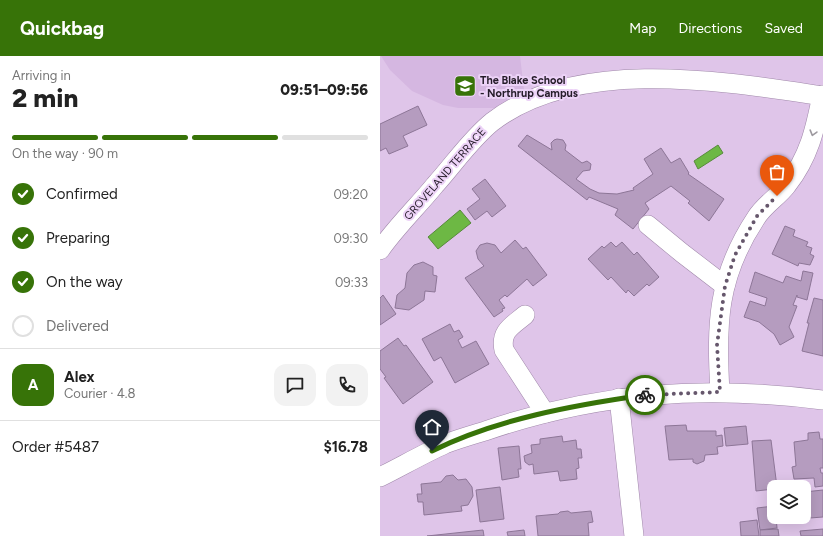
<!DOCTYPE html>
<meta charset="utf-8">
<style>
:root{--surface:#fff;--page:#f2f2f2;--text:#222;--muted:#767676;--line:#e0e0e0;--accent:#377308}
body{margin:0;font-family:Figtree,sans-serif;background:var(--page);color:var(--text);height:100vh;display:flex;flex-direction:column;font-size:15px;white-space:nowrap}
*{box-sizing:border-box;margin:0}
p{font-size:13px;color:var(--muted)}
.icon{flex:none;width:22px;height:22px;fill:none;stroke:currentColor;stroke-width:2;stroke-linecap:round;stroke-linejoin:round}
.map{position:relative;flex:1;overflow:hidden}
.side{display:flex;flex-direction:column;background:var(--surface);width:380px}
.side>*{flex:none}
.tools{position:absolute;left:387px;top:424px;display:grid;gap:8px}
.tools a{display:grid;place-items:center;width:44px;height:44px;border-radius:8px;background:var(--surface);box-shadow:0 4px 16px #0002;font-size:20px}
.pin{position:absolute;display:grid;place-items:center;width:34px;height:34px;color:#fff;margin:-41px -17px;border-radius:50% 50% 50% 0;rotate:-45deg;box-shadow:0 0 4px #0007}
.pin .icon{rotate:45deg}
.courier{position:absolute;display:grid;place-items:center;width:40px;height:40px;margin:-20px;border:3px solid #377308;border-radius:50%;background:#fff;color:#222;box-shadow:0 1px 5px #0007}
.head em{font-style:normal;font-weight:800}
.head div{display:flex;flex-direction:column-reverse}
.head{display:flex;align-items:center;justify-content:space-between;height:68px;padding:0 12px}
h1{font-size:26px;font-weight:800;line-height:30px}
.bar{display:grid;grid-template-columns:repeat(4,1fr);gap:6px 4px;align-content:center;height:48px;padding:0 12px}
.bar i{height:5px;border-radius:3px;background:var(--line)}
.bar .on{background:var(--accent)}
.bar p{grid-column:span 4}
.line{display:flex;align-items:center;gap:10px;padding:0 12px;border-top:1px solid var(--line)}
.line div{flex:1}
.round{display:grid;place-items:center;flex:none;width:42px;height:42px;border-radius:12px;background:var(--page)}
ol{padding:0 12px;list-style:none}
li{display:flex;align-items:center;gap:12px;height:44px}
li p{margin-inline-start:auto}
li .icon{padding:4px;border-radius:50%;background:var(--accent);color:#fff;stroke-width:4}
li:last-child{color:var(--muted)}
li i{width:22px;height:22px;border:2px solid var(--line);border-radius:50%}
header{display:flex;align-items:center;gap:24px;box-sizing:border-box;height:56px;padding:0 20px;background:var(--accent);color:#fff}
header strong{font-size:19px}
nav{display:flex;gap:22px;margin-inline-start:auto;font-size:14px}
main{display:flex;flex:1;min-height:0}
.map>svg:first-child{display:block}
.built{fill:#d5b7e1}
.water{fill:#6db844;stroke:#57893c}
.building{fill:#b59cbf;stroke:#8d7697}
.lines{fill:none;stroke-linecap:round;stroke-linejoin:round}
.minor-casing{stroke:#a088aa;stroke-width:20}
.minor{stroke:#fff;stroke-width:19}
.oneway{stroke:#9d999f}
.done{stroke:#66576c;stroke-width:4;stroke-dasharray:0 7.2}
.route{stroke:#377308;stroke-width:5}
.labels{text-anchor:middle;dominant-baseline:central;stroke-width:4;stroke-linejoin:round;paint-order:stroke}
.poi-label{font-size:11px;font-weight:bold;fill:#251c29;stroke:#ecd2f7;text-anchor:start}
.street-label{font-size:11px;fill:#251c29;stroke:#ecd2f7}
</style>
<header>
<strong>Quickbag</strong>
<nav><a>Map</a><a>Directions</a><a>Saved</a></nav>
</header>
<main>
<section class="side">
<div class="head"><div><h1>2 min</h1><p>Arriving in</p></div><em>09:51–09:56</em></div>
<div class="bar"><i class="on"></i><i class="on"></i><i class="on"></i><i></i><p>On the way · 90 m</p></div>
<ol>
<li><svg class="icon" aria-label="check" viewBox="0 0 24 24"><path d="M5 12l5 5 9-10"/></svg>Confirmed<p>09:20</p></li>
<li><svg class="icon" aria-label="check" viewBox="0 0 24 24"><path d="M5 12l5 5 9-10"/></svg>Preparing<p>09:30</p></li>
<li><svg class="icon" aria-label="check" viewBox="0 0 24 24"><path d="M5 12l5 5 9-10"/></svg>On the way<p>09:33</p></li>
<li><i></i>Delivered</li>
</ol>
<div class="line" style="height:72px"><b class="round" style="background:var(--accent);color:#fff">A</b><div><b>Alex</b><p>Courier · 4.8</p></div><a class="round"><svg class="icon" aria-label="chat" viewBox="0 0 24 24"><path d="M4 5h16v11H9l-5 4z"/></svg></a><a class="round"><svg class="icon" aria-label="phone" viewBox="0 0 24 24"><path d="M5 4h4l2 5-3 2q2 4 5 5l2-3 5 2v4C11 20 4 13 5 4z"/></svg></a></div>
<div class="line" style="height:52px"><div>Order #5487</div><b>$16.78</b></div>
</section>
<div class="map">
<svg width="443" height="480" viewBox="0 0 443 480">
<rect width="100%" height="100%" fill="#dfc5e9"/>
<!-- built -->
<path class="built" d="M 1,0 L 140,0 L 144,34 L 115,52 L 78,52 L 63,49 L 32,35 L 10,14 Z"/>
<!-- water -->
<g class="water">
<path d="M 338,89 L 343,97 L 318,113 L 314,105 Z"/>
<path d="M 80,154 L 91,167 L 58,193 L 48,181 Z"/>
</g>
<!-- building -->
<g class="building">
<path d="M 38,50 L 47,69 L 23,80 L 28,90 L 9,98 L 6,92 L 0,95 L 0,68 Z"/>
<path d="M 147,79 L 172,94 L 171,87 L 174,84 L 177,83 L 183,84 L 186,89 L 185,94 L 202,107 L 207,105 L 211,108 L 210,114 L 203,115 L 196,123 L 210,133 L 219,137 L 237,138 L 254,134 L 253,132 L 273,118 L 264,103 L 281,92 L 291,107 L 300,102 L 309,117 L 308,118 L 344,143 L 329,165 L 308,147 L 310,145 L 291,130 L 265,147 L 269,153 L 253,173 L 235,159 L 238,153 L 209,141 L 207,144 L 138,90 Z"/>
<path d="M 105,123 L 126,150 L 112,161 L 107,155 L 95,164 L 87,153 L 100,143 L 92,133 Z"/>
<path d="M 405,170 L 415,174 L 413,180 L 428,186 L 426,190 L 432,192 L 430,198 L 434,200 L 430,209 L 419,207 L 418,210 L 392,198 Z"/>
<path d="M 135,184 L 143,193 L 146,191 L 167,219 L 153,230 L 147,223 L 127,241 L 125,239 L 119,244 L 125,252 L 122,253 L 123,255 L 114,261 L 85,222 L 104,210 L 98,203 L 96,195 L 100,189 L 107,187 L 115,189 L 121,197 Z"/>
<path d="M 231,186 L 236,191 L 242,186 L 254,199 L 257,196 L 279,221 L 269,230 L 267,228 L 254,240 L 248,234 L 246,237 L 231,221 L 228,224 L 208,203 L 222,190 L 224,192 Z"/>
<path d="M 43,206 L 53,211 L 53,219 L 57,220 L 55,236 L 45,235 L 44,244 L 29,254 L 15,252 L 17,239 L 25,232 L 27,217 L 34,209 Z"/>
<path d="M 423,215 L 433,217 L 427,244 L 417,241 L 417,239 L 413,249 L 417,250 L 409,271 L 414,281 L 400,289 L 394,278 L 379,266 L 364,261 L 370,245 L 385,250 L 387,242 L 369,236 L 375,216 L 403,227 L 406,220 L 421,225 Z"/>
<path d="M 3,239 L 16,258 L 0,269 L 0,242 Z"/>
<path d="M 434,242 L 443,244 L 443,300 L 422,295 L 429,267 L 427,267 Z"/>
<path d="M 70,268 L 74,276 L 79,274 L 83,281 L 78,284 L 82,292 L 96,285 L 109,308 L 75,327 L 61,301 L 54,305 L 42,283 Z"/>
<path d="M 18,282 L 24,290 L 26,289 L 53,326 L 23,348 L 4,322 L 6,321 L 0,313 L 0,295 Z"/>
<path d="M 306,369 L 307,375 L 336,375 L 336,380 L 342,379 L 343,390 L 337,391 L 338,398 L 325,399 L 324,405 L 317,408 L 313,406 L 313,403 L 289,404 L 285,370 Z"/>
<path d="M 366,370 L 368,388 L 346,390 L 344,372 Z"/>
<path d="M 439,376 L 440,383 L 443,383 L 443,412 L 440,412 L 441,417 L 443,417 L 443,430 L 435,431 L 434,422 L 414,423 L 412,411 L 416,410 L 414,386 L 428,384 L 428,377 Z"/>
<path d="M 182,380 L 183,386 L 196,384 L 197,393 L 201,393 L 202,402 L 198,402 L 199,412 L 196,413 L 197,423 L 180,425 L 178,415 L 154,418 L 153,408 L 149,409 L 145,406 L 144,400 L 152,397 L 151,389 L 160,388 L 160,383 Z"/>
<path d="M 391,384 L 397,431 L 394,431 L 394,433 L 376,435 L 372,385 Z"/>
<path d="M 139,390 L 141,413 L 138,413 L 139,421 L 122,424 L 118,392 Z"/>
<path d="M 73,419 L 78,424 L 86,423 L 92,431 L 93,440 L 88,449 L 81,450 L 82,455 L 44,459 L 43,446 L 38,446 L 37,438 L 42,438 L 41,428 L 61,426 L 66,420 Z"/>
<path d="M 120,431 L 124,463 L 100,466 L 96,434 Z"/>
<path d="M 443,434 L 443,461 L 417,463 L 417,461 L 424,461 L 424,436 Z"/>
<path d="M 394,450 L 394,461 L 396,461 L 397,472 L 380,474 L 377,452 Z"/>
<path d="M 188,455 L 191,457 L 211,455 L 213,466 L 208,467 L 209,480 L 158,480 L 156,460 L 178,458 L 180,456 Z"/>
<path d="M 377,464 L 379,480 L 361,480 L 360,466 Z"/>
<path d="M 398,473 L 399,480 L 380,480 L 380,474 Z"/>
<path d="M 443,473 L 443,480 L 421,480 L 420,475 Z"/>
<path d="M 103,474 L 104,480 L 47,480 Z"/>
<path d="M 144,474 L 145,480 L 128,480 L 127,476 Z"/>
</g>
<g class="lines">
<!-- minor casing -->
<g class="minor-casing">
<g id="minor">
<path d="M 268,169 L 302,197 L 345,230"/>
<path d="M 0,194 C 16,171 37,151 55,129 C 74,108 90,84 112,66 C 198,0 342,25 443,40"/>
<path d="M 145,259 C 132,270 120,275 124,294 L 165,357"/>
<path d="M 340,336 C 336,268 337,221 376,162 C 384,149 398,141 407,129 C 429,101 435,74 442,39"/>
<path d="M 239,342 L 254,480"/>
<path d="M 0,421 C 22,410 43,398 65,388 C 78,383 92,379 105,375 C 219,336 324,329 443,344"/>
</g>
</g>
<!-- minor -->
<use href="#minor" class="minor"/>
</g>
<!-- one-way arrows -->
<defs><path id="oneway-chevron" d="M-2-3.5L2.5 0L-2 3.5" fill="none" stroke-width="1.6" stroke-linecap="round" stroke-linejoin="round"/></defs>
<use class="oneway" href="#oneway-chevron" transform="translate(433 77) rotate(106)"/>
<g class="lines">
<!-- done -->
<path class="done" d="M 265,339 L 340,336 L 337,289 L 345,230 L 355,199 L 377,160 L 397,140"/>
<!-- route -->
<path class="route" d="M 52,395 C 117,363 194,349 265,339"/>
</g>
<!-- icons -->
<defs>
<g id="school-square" transform="scale(1.15)"><rect x="-9" y="-9" width="18" height="18" rx="4" fill="#377308" stroke="#ecd2f7"/><path d="M0-5L7-2L0 1L-7-2ZM-4 1L0 2.5L4 1V4Q0 6-4 4Z" fill="#fff"/></g>
</defs>
<g fill-rule="evenodd">
<use href="#school-square" x="85" y="30"/>
</g>
<g class="labels">
<!-- poi labels -->
<g class="poi-label">
<text x="100" y="24">The Blake School<tspan x="100" dy="13">- Northrup Campus</tspan></text>
</g>
<!-- street labels -->
<g class="street-label">
<text transform="translate(65 118) rotate(-49)">GROVELAND TERRACE</text>
</g>
</g>
</svg>
<div class="tools">
<a><svg class="icon" aria-label="layers" viewBox="0 0 24 24"><path d="M12 4l9 5-9 5-9-5zM3 14l9 5 9-5"/></svg></a>
</div>
<div class="pin" style="left:397px;top:140px;background:#ea580c"><svg class="icon" aria-label="bag" viewBox="0 0 24 24"><path d="M5 8h14l-1 12H6zM9 8a3 3 0 0 1 6 0"/></svg></div>
<div class="pin" style="left:52px;top:395px;background:#1f2937"><svg class="icon" aria-label="home" viewBox="0 0 24 24"><path d="M3 11l9-7 9 7M6 9v11h12V9"/></svg></div>
<div class="courier" style="left:265px;top:339px"><svg class="icon" aria-label="bike" viewBox="0 0 24 24"><circle cx="6" cy="16" r="4"/><circle cx="18" cy="16" r="4"/><path d="M6 16l4-8h5l3 8M10 8l3 8H6M13 5h3"/></svg></div>
</div>
</main>
